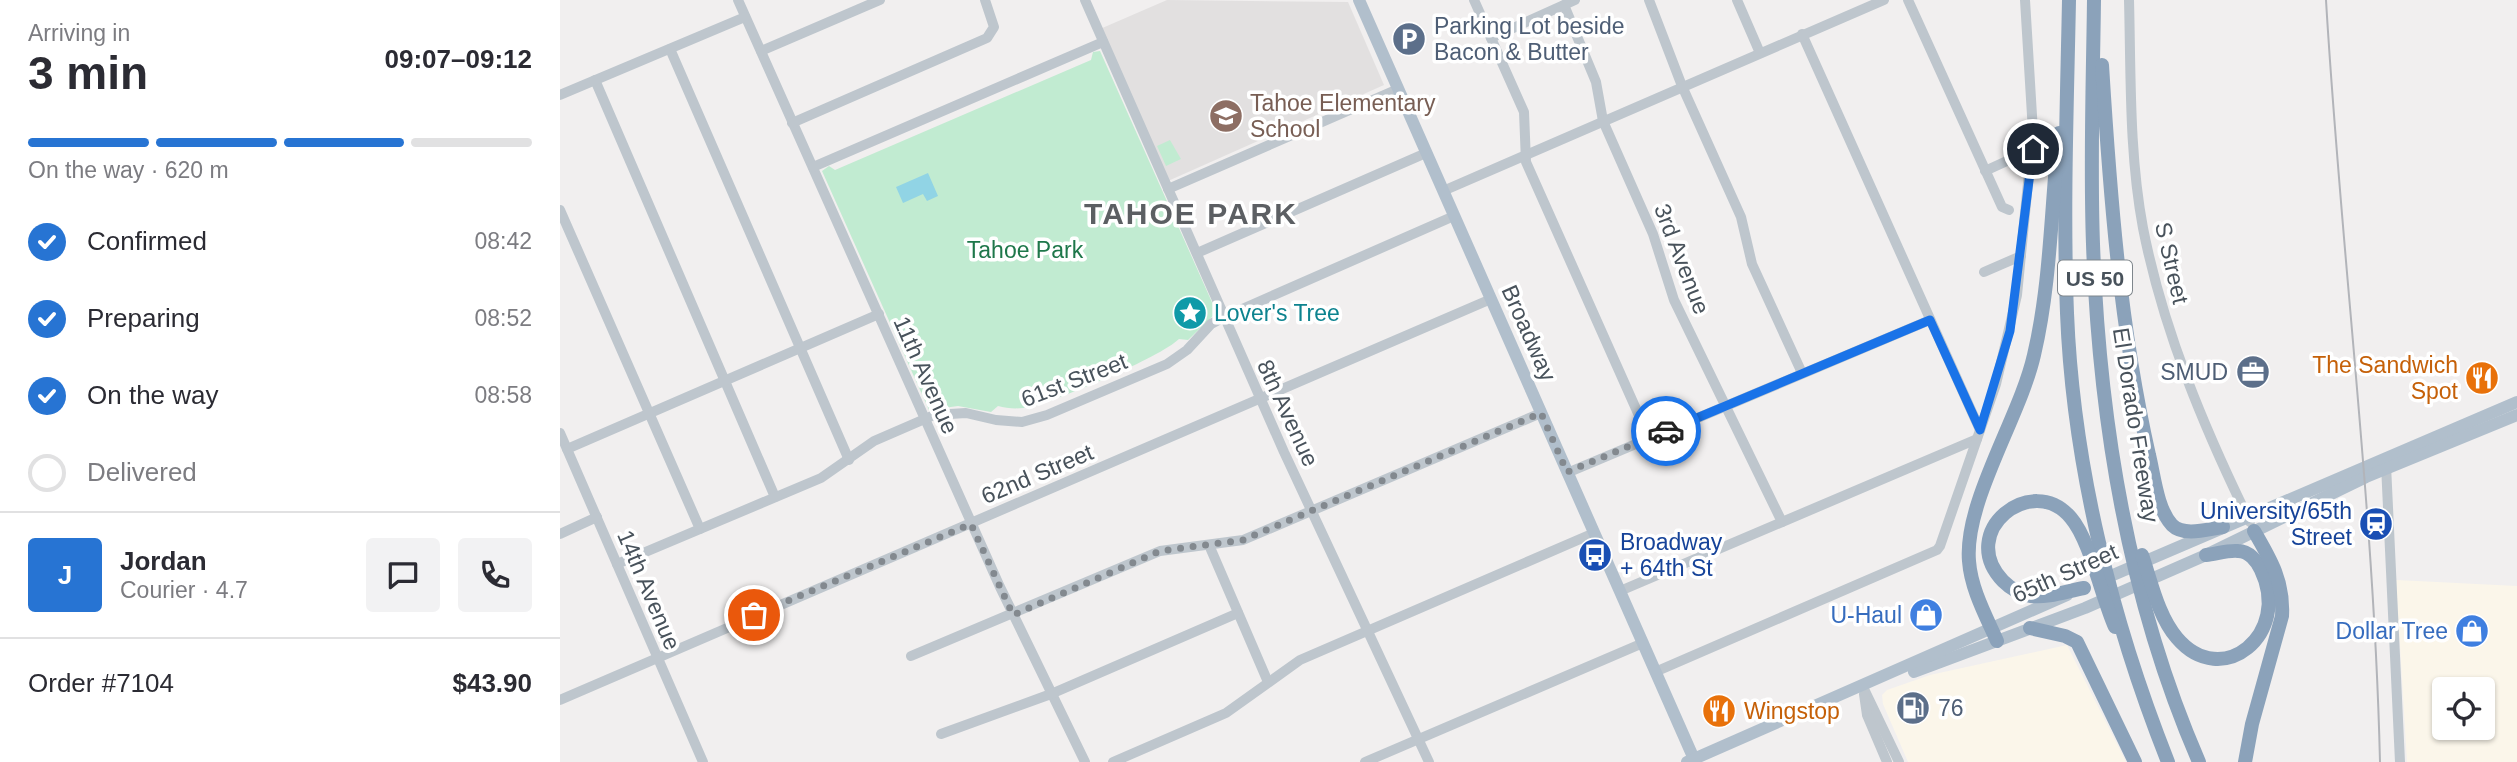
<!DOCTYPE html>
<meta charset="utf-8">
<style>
:root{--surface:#fff;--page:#f2f2f3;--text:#2b2b33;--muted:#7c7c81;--line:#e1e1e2;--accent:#2774d3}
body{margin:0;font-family:Arial,sans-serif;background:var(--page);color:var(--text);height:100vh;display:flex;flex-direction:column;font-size:26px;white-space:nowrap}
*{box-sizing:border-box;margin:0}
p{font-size:23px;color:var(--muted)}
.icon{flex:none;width:38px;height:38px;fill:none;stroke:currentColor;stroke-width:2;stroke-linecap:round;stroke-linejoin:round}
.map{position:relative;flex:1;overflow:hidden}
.panel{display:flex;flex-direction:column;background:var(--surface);width:560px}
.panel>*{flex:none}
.controls{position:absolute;left:1872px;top:677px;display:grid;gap:14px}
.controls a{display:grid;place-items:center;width:63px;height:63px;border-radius:7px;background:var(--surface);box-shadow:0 2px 5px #0004;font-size:35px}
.pin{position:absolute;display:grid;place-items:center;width:60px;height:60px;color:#fff;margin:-30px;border:4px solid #fff;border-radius:50%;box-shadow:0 2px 7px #0007}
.courier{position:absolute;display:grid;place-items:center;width:70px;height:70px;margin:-35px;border:5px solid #1a73e8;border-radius:50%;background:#fff;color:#222;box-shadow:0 2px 9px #0007}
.overview em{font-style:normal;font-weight:800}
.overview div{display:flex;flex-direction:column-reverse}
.overview{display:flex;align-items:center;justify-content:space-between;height:119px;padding:0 28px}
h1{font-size:46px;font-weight:800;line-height:52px}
.bar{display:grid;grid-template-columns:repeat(4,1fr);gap:10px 7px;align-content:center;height:84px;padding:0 28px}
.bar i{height:9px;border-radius:5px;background:var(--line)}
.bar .selected{background:var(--accent)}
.bar p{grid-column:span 4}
.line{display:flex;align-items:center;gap:18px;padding:0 28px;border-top:2px solid var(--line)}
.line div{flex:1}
.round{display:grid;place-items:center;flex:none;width:74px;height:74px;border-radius:7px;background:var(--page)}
ol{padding:0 28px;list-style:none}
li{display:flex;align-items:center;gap:21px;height:77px}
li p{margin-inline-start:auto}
li .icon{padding:7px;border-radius:50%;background:var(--accent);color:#fff;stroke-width:4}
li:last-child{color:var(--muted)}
li i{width:38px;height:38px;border:4px solid var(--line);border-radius:50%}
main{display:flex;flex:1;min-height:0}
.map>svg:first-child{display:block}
.commercial{fill:#fbf6ea;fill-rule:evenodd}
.education{fill:#e2e0e0}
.green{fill:#c1ebd1}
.water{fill:#91d4e5}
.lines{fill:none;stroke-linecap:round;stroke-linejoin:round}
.minor{stroke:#bec6cd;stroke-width:10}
.major{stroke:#b1bfcc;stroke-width:12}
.highway{stroke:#8ba2ba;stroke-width:14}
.tram{stroke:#b2b4b9;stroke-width:2}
.done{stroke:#83898f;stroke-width:7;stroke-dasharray:0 12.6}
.route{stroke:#1a73e8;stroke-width:9}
.labels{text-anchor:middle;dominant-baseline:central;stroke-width:7;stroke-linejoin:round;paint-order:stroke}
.shield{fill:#fff;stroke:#7f868c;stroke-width:2}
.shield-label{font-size:21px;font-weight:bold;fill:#48525b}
.service-label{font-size:23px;fill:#4e5e75;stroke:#fff;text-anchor:start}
.education-label{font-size:23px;fill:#785e54;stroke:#fff;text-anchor:start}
.park-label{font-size:23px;fill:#1e774a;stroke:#fff}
.street-label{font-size:23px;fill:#48525b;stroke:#fff}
.culture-label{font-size:23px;fill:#0d838f;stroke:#fff;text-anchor:start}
.food-label{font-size:23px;fill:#c56008;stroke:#fff;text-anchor:end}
.transit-label{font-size:23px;fill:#164399;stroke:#fff;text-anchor:end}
.shop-label{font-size:23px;fill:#366cbe;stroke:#fff;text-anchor:end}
.district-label{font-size:30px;font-weight:bold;letter-spacing:2px;fill:#5c5f63;stroke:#fff}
</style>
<main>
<section class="panel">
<div class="overview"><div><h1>3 min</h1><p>Arriving in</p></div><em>09:07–09:12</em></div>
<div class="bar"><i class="selected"></i><i class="selected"></i><i class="selected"></i><i></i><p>On the way · 620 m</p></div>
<ol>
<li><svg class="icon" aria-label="check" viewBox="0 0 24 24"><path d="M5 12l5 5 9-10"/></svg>Confirmed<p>08:42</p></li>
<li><svg class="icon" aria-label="check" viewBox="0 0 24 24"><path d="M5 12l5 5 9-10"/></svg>Preparing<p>08:52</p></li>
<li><svg class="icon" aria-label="check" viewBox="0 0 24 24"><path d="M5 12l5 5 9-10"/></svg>On the way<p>08:58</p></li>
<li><i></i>Delivered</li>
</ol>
<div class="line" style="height:126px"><b class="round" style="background:var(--accent);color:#fff">J</b><div><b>Jordan</b><p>Courier · 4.7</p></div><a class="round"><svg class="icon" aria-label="chat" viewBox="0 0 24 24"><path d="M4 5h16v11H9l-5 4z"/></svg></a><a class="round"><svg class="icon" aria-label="phone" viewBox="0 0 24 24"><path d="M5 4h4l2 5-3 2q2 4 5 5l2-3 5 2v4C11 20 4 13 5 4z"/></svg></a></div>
<div class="line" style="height:91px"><div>Order #7104</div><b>$43.90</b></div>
</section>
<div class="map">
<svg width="1957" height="762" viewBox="0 0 1957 762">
<rect width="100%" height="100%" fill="#f1efef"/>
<!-- commercial -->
<g class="commercial">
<path d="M 1836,580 L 1957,586 L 1957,762 L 1847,762 ZM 1885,690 L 1923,690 L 1923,728 L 1885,728 Z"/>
<path d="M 1507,645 L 1566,762 L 1348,762 L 1323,704 L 1322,695 L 1327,690 L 1370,675 Z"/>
</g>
<!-- education -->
<path class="education" d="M 607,0 L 788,2 L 824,85 L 608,181 L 540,29 Z"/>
<!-- green -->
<g class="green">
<path d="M 540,51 L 655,309 L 654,315 L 628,340 L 619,339 C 599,358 500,399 471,407 C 460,409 448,409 438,406 L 431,412 L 398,406 L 369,410 L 262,171 L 269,166 L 275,170 L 531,60 L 533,52 Z"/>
<path d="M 610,140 L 621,159 L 606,166 L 597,146 Z"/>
</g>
<!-- water -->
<path class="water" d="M 368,173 L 378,196 L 367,201 L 363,194 L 343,203 L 336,187 Z"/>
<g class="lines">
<!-- minor -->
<g class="minor">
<path d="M 178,0 L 440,587 L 525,762"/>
<path d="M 525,0 L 724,452 L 869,762"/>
<path d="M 914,0 L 964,112 L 966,162 L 1089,438"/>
<path d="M 1089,0 L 1122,86 L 1181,217 L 1192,264 L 1242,373"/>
<path d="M 1177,0 L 1200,53"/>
<path d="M 1348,0 L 1442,207 L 1449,210"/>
<path d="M 1569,0 C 1571,75 1569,154 1583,228 C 1603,330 1644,428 1690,522"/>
<path d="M 1004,5 L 1036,82 L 1043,121 L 1093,234 L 1114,300 L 1222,522"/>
<path d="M 1242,34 L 1420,430"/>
<path d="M 931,38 L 1015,0"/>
<path d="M 110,49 L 289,460"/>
<path d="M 201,51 L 320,0"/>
<path d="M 35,80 L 215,497"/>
<path d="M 0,95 L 185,17"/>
<path d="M 232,123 L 427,38 L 434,27 L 425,0"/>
<path d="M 253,167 L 543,42"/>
<path d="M 1425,171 L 1473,149"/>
<path d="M 608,189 L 838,89"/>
<path d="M 883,191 L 1324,0"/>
<path d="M 0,210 L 140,529"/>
<path d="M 637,253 L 866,153"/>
<path d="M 1424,272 L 1461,256"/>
<path d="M 0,433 L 143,762"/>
<path d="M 7,449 L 319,314"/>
<path d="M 1826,465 L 1840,762"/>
<path d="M 1007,473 L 1370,320"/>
<path d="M 0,534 L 37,517"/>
<path d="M 649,545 L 708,682"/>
<path d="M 57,564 L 261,478 L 314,441 L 374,415 L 406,413 L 436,420 L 462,422 L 487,415 L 607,364 L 627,350 L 651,324 L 664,317 L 894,216"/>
<path d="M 1060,591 L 1417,439"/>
<path d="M 351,656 L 600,551 L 683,540 L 981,413"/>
<path d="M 1095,672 L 1377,550 L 1380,546 L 1436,384 L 1457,295 L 1473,132 L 1465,0"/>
<path d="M 1303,687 L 1339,762"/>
<path d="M 1304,694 L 1307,715 L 1327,762"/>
<path d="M 0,700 L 931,299"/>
<path d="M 381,734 L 491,694 L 678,613"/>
<path d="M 553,762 L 666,713 L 740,660 L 1034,533"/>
<path d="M 805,762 L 1083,643"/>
</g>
<!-- major -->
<g class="major">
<path d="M 799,0 L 1134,759"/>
<path d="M 1539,581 L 1957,402"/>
<path d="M 1354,672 L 1525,608 L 1646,555 L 1806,477 L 1957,415"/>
<path d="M 1127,762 L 1507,595"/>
</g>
<!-- highway -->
<g class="highway">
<path d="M 1509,0 C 1507,104 1503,209 1507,313 C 1513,465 1552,621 1608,762"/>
<path d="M 1534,0 C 1533,81 1530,163 1533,244 C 1539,419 1569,601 1639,762"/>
<path d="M 1542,65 C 1550,195 1560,327 1589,455 C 1594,475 1597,509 1612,525 C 1624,537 1648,529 1663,527"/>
<path d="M 1582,555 C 1591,581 1598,616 1617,638 C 1662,691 1732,634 1701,570 C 1697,561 1689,551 1678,551 C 1668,550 1656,554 1646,555"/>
<path d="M 1524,588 C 1507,591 1488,598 1471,596 C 1459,594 1451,589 1443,581 C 1396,532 1472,471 1511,518 C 1530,540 1542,598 1555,627"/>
<path d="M 1470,628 L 1505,636 L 1517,642 L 1575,762"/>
<path d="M 1437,641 C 1426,616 1411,589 1409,561 C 1404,502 1460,417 1474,355 C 1491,283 1491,206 1499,133"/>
<path d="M 1685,762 L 1692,724 L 1722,616 C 1724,582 1711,560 1694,531"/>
</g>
<!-- tram -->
<path class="tram" d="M 1766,0 C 1781,254 1814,507 1820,762"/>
</g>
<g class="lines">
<!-- done -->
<path class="done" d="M 194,615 L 411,524 L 453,615 L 600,551 L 683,540 L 981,413 L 1007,472 L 1106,431"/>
<!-- route -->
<path class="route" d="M 1106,431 L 1370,320 L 1420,430 L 1450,331 L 1473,149"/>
</g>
<!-- icons -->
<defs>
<g id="parking-disc" transform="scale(1.75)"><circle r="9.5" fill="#5c6f8a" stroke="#fff"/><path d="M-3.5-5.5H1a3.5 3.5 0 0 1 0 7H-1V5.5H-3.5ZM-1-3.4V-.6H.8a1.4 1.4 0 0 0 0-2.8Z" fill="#fff"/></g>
<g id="school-disc" transform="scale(1.75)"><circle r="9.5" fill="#8d6e63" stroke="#fff"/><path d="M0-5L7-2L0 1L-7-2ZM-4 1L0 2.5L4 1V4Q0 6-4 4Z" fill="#fff"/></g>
<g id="sight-disc" transform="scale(1.75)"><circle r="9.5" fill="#0f9aa8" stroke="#fff"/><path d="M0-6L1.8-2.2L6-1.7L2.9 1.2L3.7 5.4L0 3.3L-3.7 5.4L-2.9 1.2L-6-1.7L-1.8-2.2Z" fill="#fff"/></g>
<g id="office-disc" transform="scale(1.75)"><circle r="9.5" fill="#5c6f8a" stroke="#fff"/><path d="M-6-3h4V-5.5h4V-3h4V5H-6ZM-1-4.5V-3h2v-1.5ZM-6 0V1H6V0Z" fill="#fff"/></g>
<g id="restaurant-disc" transform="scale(1.75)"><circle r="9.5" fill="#e8710a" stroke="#fff"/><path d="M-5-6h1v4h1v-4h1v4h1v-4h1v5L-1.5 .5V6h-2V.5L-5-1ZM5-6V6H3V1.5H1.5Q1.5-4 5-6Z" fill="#fff"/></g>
<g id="station-disc" transform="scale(1.75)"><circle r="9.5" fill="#1a4fb4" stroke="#fff"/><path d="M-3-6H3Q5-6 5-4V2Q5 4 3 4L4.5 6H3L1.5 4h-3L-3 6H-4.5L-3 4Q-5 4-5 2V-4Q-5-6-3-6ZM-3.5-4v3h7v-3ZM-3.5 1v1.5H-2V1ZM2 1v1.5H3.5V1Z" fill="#fff"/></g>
<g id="bus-disc" transform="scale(1.75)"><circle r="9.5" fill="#1a4fb4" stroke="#fff"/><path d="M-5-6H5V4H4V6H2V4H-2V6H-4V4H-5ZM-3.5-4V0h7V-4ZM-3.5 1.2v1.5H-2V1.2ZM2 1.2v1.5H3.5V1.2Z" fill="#fff"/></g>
<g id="shop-disc" transform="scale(1.75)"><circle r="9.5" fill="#3f7fe0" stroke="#fff"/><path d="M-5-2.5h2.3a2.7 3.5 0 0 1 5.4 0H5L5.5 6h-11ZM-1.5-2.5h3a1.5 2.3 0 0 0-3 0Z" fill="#fff"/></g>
<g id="fuel-disc" transform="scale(1.75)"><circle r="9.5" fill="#5c6f8a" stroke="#fff"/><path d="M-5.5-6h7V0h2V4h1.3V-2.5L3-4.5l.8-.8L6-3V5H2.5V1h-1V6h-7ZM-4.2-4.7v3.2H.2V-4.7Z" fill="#fff"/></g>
</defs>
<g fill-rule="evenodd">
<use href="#parking-disc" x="849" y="39"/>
<use href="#school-disc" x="666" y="116"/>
<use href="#sight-disc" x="630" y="313"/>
<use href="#office-disc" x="1693" y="372"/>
<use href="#restaurant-disc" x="1922" y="378"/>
<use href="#station-disc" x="1816" y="524"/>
<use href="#bus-disc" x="1035" y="555"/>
<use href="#shop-disc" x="1366" y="615"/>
<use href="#shop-disc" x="1912" y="631"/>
<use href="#fuel-disc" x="1353" y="708"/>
<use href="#restaurant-disc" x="1159" y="711"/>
</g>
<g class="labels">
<!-- shield labels -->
<rect class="shield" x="1498" y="260.5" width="74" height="35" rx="5"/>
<g class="shield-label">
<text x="1535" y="278">US 50</text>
</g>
<!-- service labels -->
<g class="service-label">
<text x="874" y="26">Parking Lot beside<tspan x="874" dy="26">Bacon &amp; Butter</tspan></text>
<text x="1668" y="372" text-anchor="end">SMUD</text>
<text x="1378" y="708">76</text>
</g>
<!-- education labels -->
<g class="education-label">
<text x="690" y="103">Tahoe Elementary<tspan x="690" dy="26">School</tspan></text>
</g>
<!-- park labels -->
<g class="park-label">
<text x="465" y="250">Tahoe Park</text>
</g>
<!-- street labels -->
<g class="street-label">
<text transform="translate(1122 259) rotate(69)">3rd Avenue</text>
<text transform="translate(1612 263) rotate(77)">S Street</text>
<text transform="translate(969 333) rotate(66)">Broadway</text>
<text transform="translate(366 375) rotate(66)">11th Avenue</text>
<text transform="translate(514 380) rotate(-21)">61st Street</text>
<text transform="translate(728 413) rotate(65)">8th Avenue</text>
<text transform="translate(1576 425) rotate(81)">El Dorado Freeway</text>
<text transform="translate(477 474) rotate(-23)">62nd Street</text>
<text transform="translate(1505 573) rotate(-24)">65th Street</text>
<text transform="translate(89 590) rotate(67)">14th Avenue</text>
</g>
<!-- culture labels -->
<g class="culture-label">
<text x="654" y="313">Lover's Tree</text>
</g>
<!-- food labels -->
<g class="food-label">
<text x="1898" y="365">The Sandwich<tspan x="1898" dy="26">Spot</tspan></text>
<text x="1184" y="711" text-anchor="start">Wingstop</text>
</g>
<!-- transit labels -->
<g class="transit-label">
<text x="1792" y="511">University/65th<tspan x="1792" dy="26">Street</tspan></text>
<text x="1060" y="542" text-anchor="start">Broadway<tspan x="1060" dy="26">+ 64th St</tspan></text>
</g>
<!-- shop labels -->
<g class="shop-label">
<text x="1342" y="615">U-Haul</text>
<text x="1888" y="631">Dollar Tree</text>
</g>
<!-- district labels -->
<g class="district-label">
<text x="631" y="213">TAHOE PARK</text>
</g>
</g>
</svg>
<div class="controls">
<a><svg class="icon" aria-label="locate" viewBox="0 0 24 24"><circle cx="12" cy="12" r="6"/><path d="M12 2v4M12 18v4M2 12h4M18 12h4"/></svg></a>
</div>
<div class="pin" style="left:194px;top:615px;background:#ea580c"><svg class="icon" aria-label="bag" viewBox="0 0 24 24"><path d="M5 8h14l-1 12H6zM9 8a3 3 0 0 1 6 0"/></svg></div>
<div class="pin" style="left:1473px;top:149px;background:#1f2937"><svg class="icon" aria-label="home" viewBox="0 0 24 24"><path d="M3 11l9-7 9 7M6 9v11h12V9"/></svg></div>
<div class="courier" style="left:1106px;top:431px"><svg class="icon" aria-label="car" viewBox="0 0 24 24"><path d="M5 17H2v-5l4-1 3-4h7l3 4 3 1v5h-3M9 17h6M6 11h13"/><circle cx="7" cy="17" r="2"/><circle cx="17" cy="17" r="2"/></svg></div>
</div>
</main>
